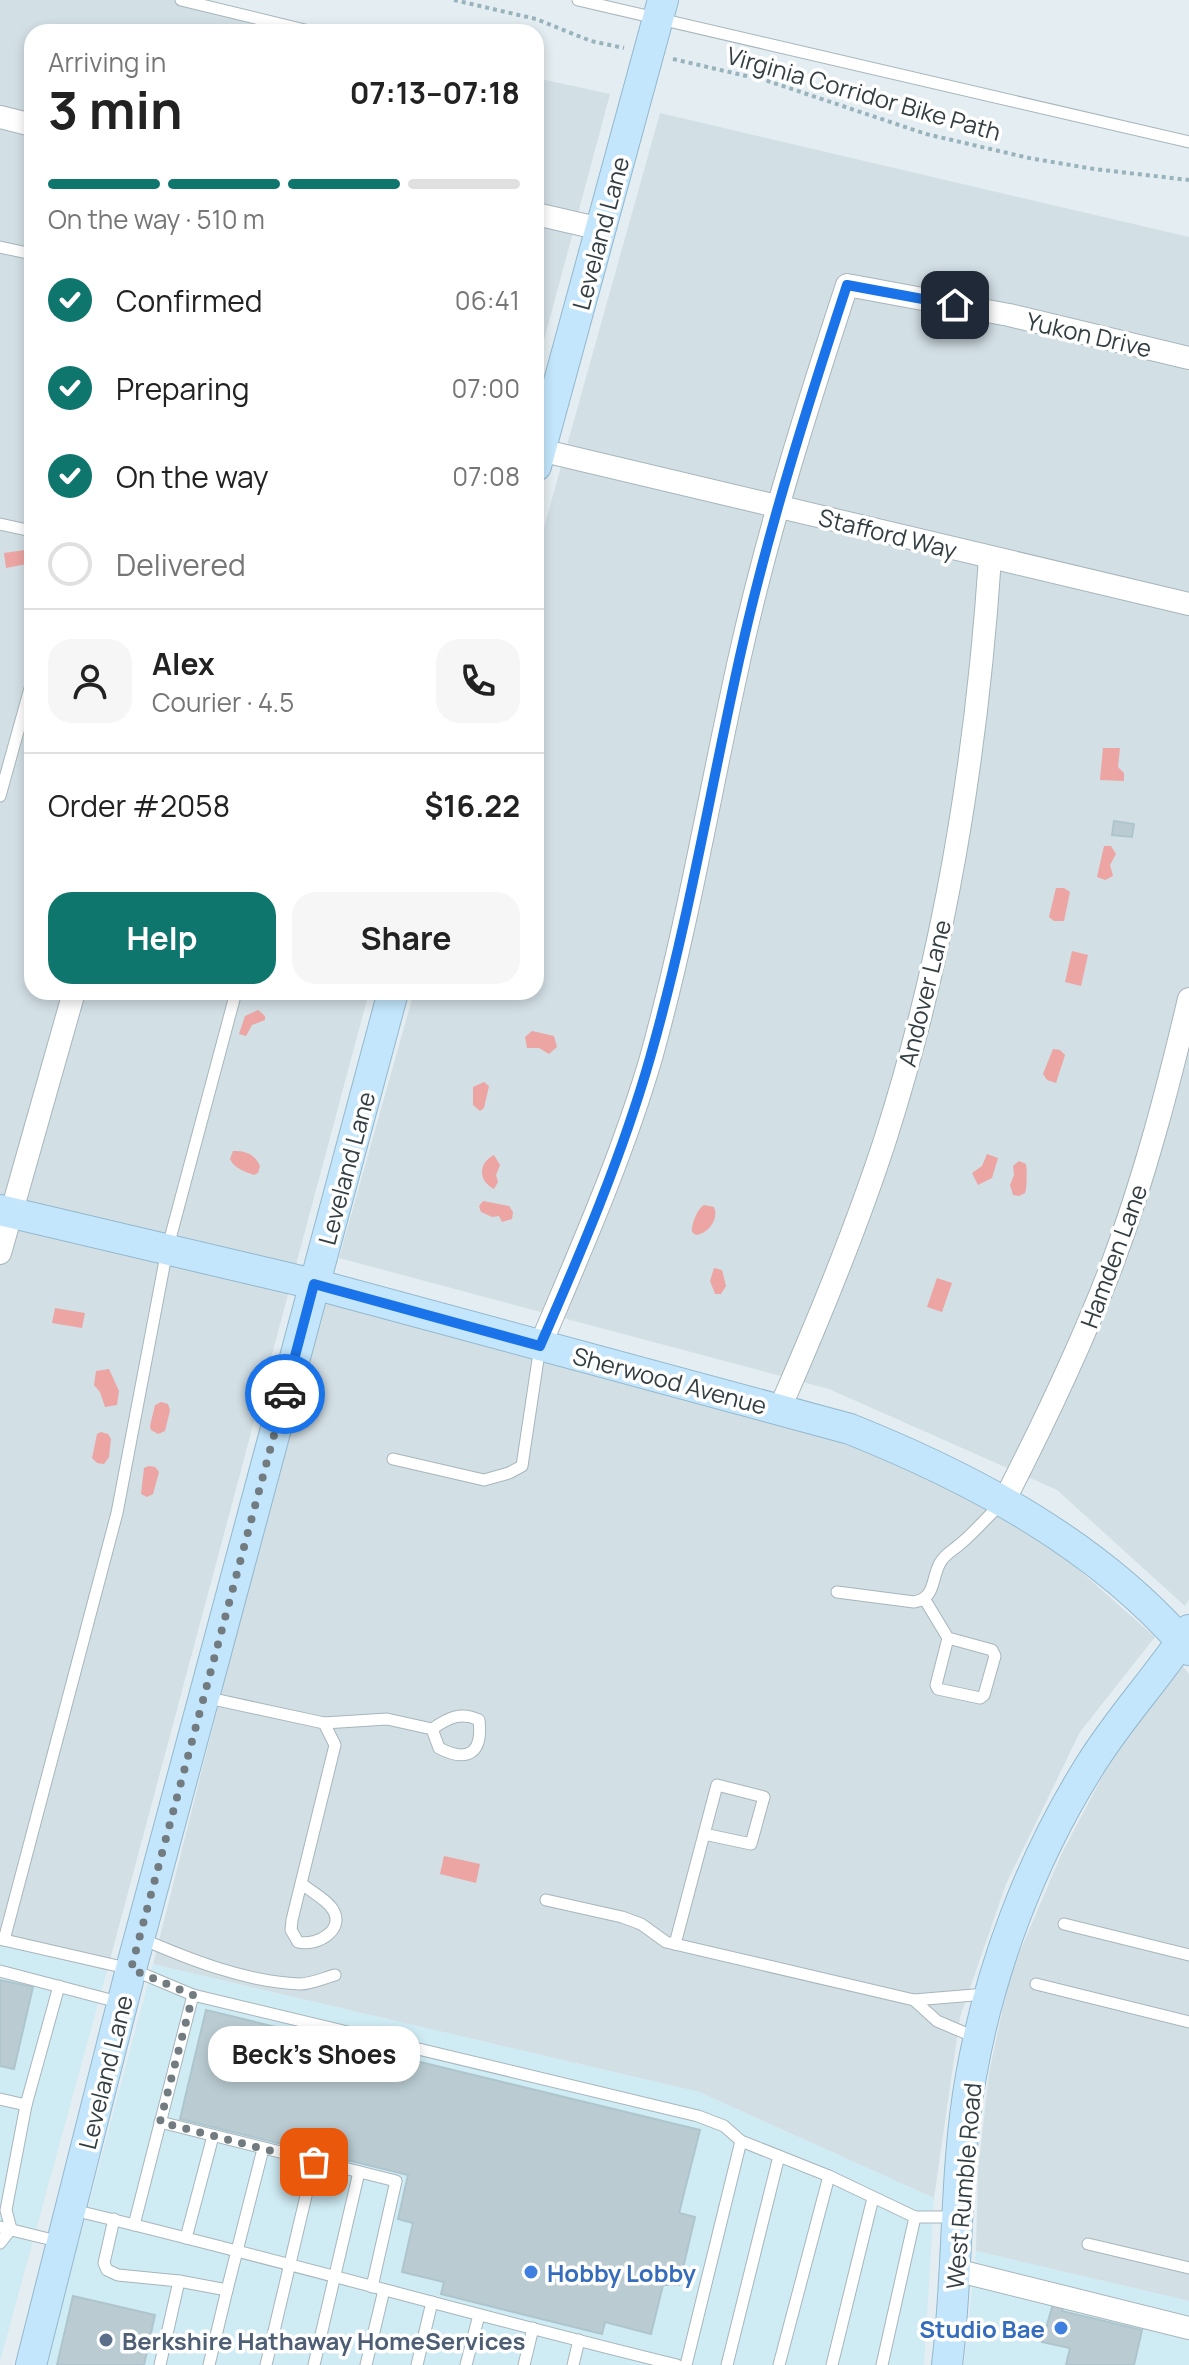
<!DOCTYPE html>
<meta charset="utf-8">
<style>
:root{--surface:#fff;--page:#f6f6f6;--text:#222;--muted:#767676;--line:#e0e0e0;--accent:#0f766e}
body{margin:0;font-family:Manrope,sans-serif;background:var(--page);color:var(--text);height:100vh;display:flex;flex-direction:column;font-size:30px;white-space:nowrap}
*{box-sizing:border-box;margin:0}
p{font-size:26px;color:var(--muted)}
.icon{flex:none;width:44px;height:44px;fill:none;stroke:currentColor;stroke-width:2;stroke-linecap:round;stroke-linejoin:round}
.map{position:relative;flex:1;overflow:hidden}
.panel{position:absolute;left:24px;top:24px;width:520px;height:976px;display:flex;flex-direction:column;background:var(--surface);border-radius:24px;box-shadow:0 4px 12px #0003}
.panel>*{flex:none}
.pin{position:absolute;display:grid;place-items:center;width:68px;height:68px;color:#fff;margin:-34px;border-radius:16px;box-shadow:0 4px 12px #0006}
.courier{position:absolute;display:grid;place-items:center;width:80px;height:80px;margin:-40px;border:6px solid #1a73e8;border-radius:50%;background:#fff;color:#222;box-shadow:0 2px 10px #0007}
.bubble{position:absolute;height:56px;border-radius:24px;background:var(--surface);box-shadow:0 4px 12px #0003;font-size:26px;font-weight:700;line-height:56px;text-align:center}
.overview em{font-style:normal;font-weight:700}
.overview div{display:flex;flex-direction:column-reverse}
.overview{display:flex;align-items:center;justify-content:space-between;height:136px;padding:0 24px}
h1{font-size:52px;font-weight:700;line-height:60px}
.bar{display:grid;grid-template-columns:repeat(4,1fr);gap:12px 8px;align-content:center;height:96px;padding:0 24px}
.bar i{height:10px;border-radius:6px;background:var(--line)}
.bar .current{background:var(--accent)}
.bar p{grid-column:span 4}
.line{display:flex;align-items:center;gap:20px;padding:0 24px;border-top:2px solid var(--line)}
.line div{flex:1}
.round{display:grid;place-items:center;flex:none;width:84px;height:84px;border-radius:24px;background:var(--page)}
ol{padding:0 24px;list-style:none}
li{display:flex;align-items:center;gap:24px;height:88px}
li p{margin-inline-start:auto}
li .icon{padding:8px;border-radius:50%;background:var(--accent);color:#fff;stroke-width:4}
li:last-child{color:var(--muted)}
li i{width:44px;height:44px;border:4px solid var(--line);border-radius:50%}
.action{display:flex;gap:16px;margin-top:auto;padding:16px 24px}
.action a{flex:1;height:92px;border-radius:24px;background:var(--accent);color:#fff;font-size:32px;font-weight:700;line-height:92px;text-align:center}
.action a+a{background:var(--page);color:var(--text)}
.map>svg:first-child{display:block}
.residential{fill:#d2dfe5}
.commercial{fill:#cfebf3}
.water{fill:#eca5a2}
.building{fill:#baccd2;stroke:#aec5cd;stroke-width:2}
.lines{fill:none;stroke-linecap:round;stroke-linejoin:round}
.lane-casing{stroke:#a7b6bc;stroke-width:13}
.street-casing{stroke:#a7b6bc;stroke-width:24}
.secondary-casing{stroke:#93b8cd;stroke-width:32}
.path{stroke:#99b3bd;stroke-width:4;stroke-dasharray:4 4;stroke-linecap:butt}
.lane{stroke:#fff;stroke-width:11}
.street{stroke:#fff;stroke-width:22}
.secondary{stroke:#c3e6fc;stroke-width:30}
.done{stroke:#727c80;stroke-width:8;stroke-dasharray:0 14.4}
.route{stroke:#1a73e8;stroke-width:10}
.shop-dot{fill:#3f7fe0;stroke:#fff;stroke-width:3}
.service-dot{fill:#5c6f8a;stroke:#fff;stroke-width:3}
.labels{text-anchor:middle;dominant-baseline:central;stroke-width:7;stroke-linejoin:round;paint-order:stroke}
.street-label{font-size:24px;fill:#343f43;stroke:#fff}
.shop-label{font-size:24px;font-weight:bold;fill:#366cbe;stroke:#fff;text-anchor:start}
.service-label{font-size:24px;font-weight:bold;fill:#4e5e75;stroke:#fff;text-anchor:start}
</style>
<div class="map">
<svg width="1189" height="2365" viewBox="0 0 1189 2365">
<rect width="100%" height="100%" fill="#e4edf1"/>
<!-- residential -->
<g class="residential">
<path d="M 0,0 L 191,0 L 333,32 L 32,32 L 32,992 L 369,992 L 107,1971 L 0,1945 Z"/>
<path d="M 536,78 L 610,94 L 536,370 Z"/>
<path d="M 660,113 L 1189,237 L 1189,1599 L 1185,1606 L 1057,1490 L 829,1389 L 339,1258 L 414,992 L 536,992 L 536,556 Z"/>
<path d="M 321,1299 L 767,1416 L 907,1462 L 1046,1541 L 1155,1637 L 1080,1732 L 1006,1884 L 960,2017 L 934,2198 L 699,2092 L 153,1964 Z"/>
<path d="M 1180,1663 L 1189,1674 L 1189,2301 L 976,2251 L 978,2171 L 989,2073 L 1010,1975 L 1061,1855 L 1123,1737 Z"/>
</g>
<!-- commercial -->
<g class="commercial">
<path d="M 0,1945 L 107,1971 L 0,2361 Z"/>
<path d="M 153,1964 L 699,2092 L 934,2198 L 924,2365 L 46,2365 Z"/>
<path d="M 976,2251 L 1189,2301 L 1189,2365 L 964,2365 Z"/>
</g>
<!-- water -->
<g class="water">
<path d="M 32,549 L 32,563 L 6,568 L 4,553 Z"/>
<path d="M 1103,748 L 1120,748 L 1118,767 L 1124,773 L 1124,781 L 1100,780 Z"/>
<path d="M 1104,846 L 1111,846 L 1116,854 L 1110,865 L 1113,876 L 1105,880 L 1097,877 Z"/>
<path d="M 1056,888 L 1064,888 L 1070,892 L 1064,921 L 1054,921 L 1049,917 Z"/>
<path d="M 1072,951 L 1088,955 L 1081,986 L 1065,982 Z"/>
<path d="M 258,1010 L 265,1016 L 265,1020 L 252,1025 L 246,1036 L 239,1034 L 245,1016 Z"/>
<path d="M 532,1031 L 554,1036 L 557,1047 L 549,1054 L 539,1048 L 527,1048 L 525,1037 Z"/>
<path d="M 1053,1049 L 1060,1050 L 1065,1055 L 1056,1083 L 1047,1080 L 1043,1074 Z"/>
<path d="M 484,1082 L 489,1086 L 484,1108 L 480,1111 L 473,1105 L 473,1087 Z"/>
<path d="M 233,1151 C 246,1150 255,1155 260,1166 L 258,1173 L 254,1175 C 245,1172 234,1168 230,1159 Z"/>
<path d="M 987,1154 L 998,1158 L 992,1178 L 978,1185 L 972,1173 L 982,1166 Z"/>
<path d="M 494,1155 L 500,1165 L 496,1175 L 498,1182 L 494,1189 C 478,1181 478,1163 494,1155 Z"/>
<path d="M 1019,1161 L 1026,1164 C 1027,1169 1027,1189 1025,1193 L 1019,1196 L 1013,1195 L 1010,1185 L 1014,1175 L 1013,1166 Z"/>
<path d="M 483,1201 L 509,1206 L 513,1212 L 512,1219 L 502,1222 L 499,1216 L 492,1217 L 481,1212 L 479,1206 Z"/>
<path d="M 704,1205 L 714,1207 C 719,1219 709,1233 696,1235 L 692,1232 C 691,1225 697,1209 704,1205 Z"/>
<path d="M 714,1268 L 722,1270 L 726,1286 L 721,1294 L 715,1294 L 710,1281 Z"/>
<path d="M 937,1278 L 952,1283 L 942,1312 L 927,1307 Z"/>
<path d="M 55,1308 L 85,1313 L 82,1328 L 52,1323 Z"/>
<path d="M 109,1369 L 119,1391 L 117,1405 L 105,1407 L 100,1392 L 94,1385 L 96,1371 Z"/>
<path d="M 161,1402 L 168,1404 L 170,1410 L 165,1431 L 158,1434 L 151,1430 L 150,1426 L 155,1405 Z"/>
<path d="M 101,1432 L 108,1434 L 111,1439 L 109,1457 L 104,1464 L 97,1463 L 92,1458 L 97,1434 Z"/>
<path d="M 149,1466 L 155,1467 L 159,1472 L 153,1494 L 147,1497 L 141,1494 L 144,1468 Z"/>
<path d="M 444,1856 L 480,1864 L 476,1883 L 440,1874 Z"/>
</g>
<!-- building -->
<g class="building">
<path d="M 1114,821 L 1134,824 L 1132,837 L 1112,835 Z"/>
<path d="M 0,1980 L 33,1987 L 14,2069 L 0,2066 Z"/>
<path d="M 206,2010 L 700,2130 L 679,2213 L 695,2217 L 679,2285 L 663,2285 L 651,2334 L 605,2322 L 602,2334 L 441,2294 L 444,2282 L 402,2272 L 413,2223 L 398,2219 L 408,2175 L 180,2119 Z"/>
<path d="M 73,2296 L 155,2315 L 144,2365 L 57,2365 Z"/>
<path d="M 1053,2304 L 1063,2307 L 1062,2311 L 1142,2330 L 1134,2365 L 1066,2365 L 1070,2348 L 1042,2342 Z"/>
</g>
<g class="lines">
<!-- lane casing -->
<g class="lane-casing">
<g id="lane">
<path d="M 181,0 L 313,32"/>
<path d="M 578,0 L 1189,142"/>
<path d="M 0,247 L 32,254"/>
<path d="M 0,524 L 32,531"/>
<path d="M 0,796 L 32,681"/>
<path d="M 393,1459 L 484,1480 L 509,1473 L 522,1466 L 540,1346"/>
<path d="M 837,1592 L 914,1602 C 936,1598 931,1579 940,1563 C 945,1554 952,1551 959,1545 C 974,1533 987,1517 1001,1504"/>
<path d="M 925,1600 L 948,1638 L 992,1650 L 995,1656 L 984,1695 L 980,1698 L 938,1689 L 936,1685 L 948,1638"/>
<path d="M 204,1697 L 324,1723 L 335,1745 L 292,1920 L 291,1930 L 298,1942 C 318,1947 348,1928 331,1907 C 324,1898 310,1891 301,1883"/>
<path d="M 324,1723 L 387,1719 L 432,1729 L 439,1748 C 468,1763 483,1753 479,1720 C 461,1711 448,1718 432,1729"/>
<path d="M 546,1900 L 622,1917 L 641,1924 L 666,1942 L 914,2000 L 986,1994"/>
<path d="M 1064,1924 L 1189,1955"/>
<path d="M 140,1938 C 188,1959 246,1982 300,1984 C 311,1984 324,1978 335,1975"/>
<path d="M 0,1939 L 131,1969 L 193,1995 L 698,2116 L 724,2126 L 741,2141 L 829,2176 L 915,2217 L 957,2217"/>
<path d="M 4,1940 L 117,1513 L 167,1250 L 236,992"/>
<path d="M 675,1944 L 717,1785 L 764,1797 L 751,1844 L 704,1834"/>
<path d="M 0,1971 L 122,2003"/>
<path d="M 1036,1984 L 1189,2022"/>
<path d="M 914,2000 L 937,2021 L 977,2038"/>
<path d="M 0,2099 L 26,2105"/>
<path d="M 160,2122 L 396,2181 L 372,2287"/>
<path d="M 73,2210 C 275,2258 475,2316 677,2365"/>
<path d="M 114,2219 L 104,2263 L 107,2270 L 118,2275 L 179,2281 L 160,2365"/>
<path d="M 134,2225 L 193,1995"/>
<path d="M 0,2227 L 61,2242"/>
<path d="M 11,2229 L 6,2210 L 26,2105 L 59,1986"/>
<path d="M 186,2238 L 213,2136"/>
<path d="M 0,2243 L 11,2229"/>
<path d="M 1088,2244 L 1189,2268"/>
<path d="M 179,2281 L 227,2290 L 263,2149"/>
<path d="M 209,2365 L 227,2290"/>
<path d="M 266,2365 L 314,2162"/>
<path d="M 314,2365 L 359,2172"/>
<path d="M 366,2365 L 384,2290"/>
<path d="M 417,2365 L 432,2302"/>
<path d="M 466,2365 L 479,2315"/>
<path d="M 524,2365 L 533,2328"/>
<path d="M 573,2365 L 579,2340"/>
<path d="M 686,2365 L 741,2141"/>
<path d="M 727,2365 L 779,2156"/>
<path d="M 779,2365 L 829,2176"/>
<path d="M 832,2365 L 873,2198"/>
<path d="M 882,2365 L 915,2217"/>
</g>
</g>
<!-- street casing -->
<g class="street-casing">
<g id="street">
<path d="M 0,117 L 32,125"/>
<path d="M 536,214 L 601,229"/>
<path d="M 540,450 L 1189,604"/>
<path d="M 0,1253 L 74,992"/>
<path d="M 540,1346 C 580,1251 622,1157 651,1058 C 688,925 710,791 740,656 C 768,530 807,407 847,285 L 1009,315 L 1189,358"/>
<path d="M 780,1408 C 819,1319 856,1230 886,1137 C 946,949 977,755 990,558"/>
<path d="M 1004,1501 C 1044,1423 1082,1344 1113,1262 C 1145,1176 1168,1088 1189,999"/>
<path d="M 955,2270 L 1189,2328"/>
</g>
</g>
<!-- secondary casing -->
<g class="secondary-casing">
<g id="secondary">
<path d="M 536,466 L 663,0"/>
<path d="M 0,1210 L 314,1284 L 850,1429 C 975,1479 1100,1546 1189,1650"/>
<path d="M 31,2365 L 131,1969 L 393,992"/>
<path d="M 947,2365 C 959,2269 954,2171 971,2076 C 990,1968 1031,1860 1089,1767 C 1119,1718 1158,1677 1189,1630"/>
</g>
</g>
<!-- path -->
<g class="path">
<path d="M 454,0 L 536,19 L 591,41 L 624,48"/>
<path d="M 673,59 L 768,81 L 926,134 L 1029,158 L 1094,169 L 1189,180"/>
</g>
<!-- lane -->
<use href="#lane" class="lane"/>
<!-- street -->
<use href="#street" class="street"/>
<!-- secondary -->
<use href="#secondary" class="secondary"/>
</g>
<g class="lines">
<!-- done -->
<path class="done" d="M 285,1394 L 131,1969 L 193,1995 L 160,2122 L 314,2162"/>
<!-- route -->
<path class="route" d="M 285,1394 L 314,1284 L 540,1346 C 581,1252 622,1156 650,1058 C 688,925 710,791 740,656 C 768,530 807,407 847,285 L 955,305"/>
</g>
<!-- markers -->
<g class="shop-dot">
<circle cx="531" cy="2272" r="8"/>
<circle cx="1061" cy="2328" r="8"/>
</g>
<circle class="service-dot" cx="106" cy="2340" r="8"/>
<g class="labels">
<!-- street labels -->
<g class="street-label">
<text transform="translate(864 93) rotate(16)">Virginia Corridor Bike Path</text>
<text transform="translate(600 233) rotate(-75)">Leveland Lane</text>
<text transform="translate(1089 334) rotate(13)">Yukon Drive</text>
<text transform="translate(888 533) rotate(14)">Stafford Way</text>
<text transform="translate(924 993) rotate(-76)">Andover Lane</text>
<text transform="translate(346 1168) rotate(-75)">Leveland Lane</text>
<text transform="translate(1113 1256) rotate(-70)">Hamden Lane</text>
<text transform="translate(670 1380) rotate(15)">Sherwood Avenue</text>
<text transform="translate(105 2072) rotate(-76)">Leveland Lane</text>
<text transform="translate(963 2186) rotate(-85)">West Rumble Road</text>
</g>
<!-- shop labels -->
<g class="shop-label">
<text x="547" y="2272">Hobby Lobby</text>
<text x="1045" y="2328" text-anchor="end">Studio Bae</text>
</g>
<!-- service labels -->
<g class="service-label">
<text x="122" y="2340">Berkshire Hathaway HomeServices</text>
</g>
</g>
</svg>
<div class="pin" style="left:314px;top:2162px;background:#ea580c"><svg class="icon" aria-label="bag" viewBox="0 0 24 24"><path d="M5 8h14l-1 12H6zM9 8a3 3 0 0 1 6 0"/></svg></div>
<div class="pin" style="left:955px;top:305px;background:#1f2937"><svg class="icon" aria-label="home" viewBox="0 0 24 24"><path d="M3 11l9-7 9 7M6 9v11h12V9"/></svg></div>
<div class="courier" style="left:285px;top:1394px"><svg class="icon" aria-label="car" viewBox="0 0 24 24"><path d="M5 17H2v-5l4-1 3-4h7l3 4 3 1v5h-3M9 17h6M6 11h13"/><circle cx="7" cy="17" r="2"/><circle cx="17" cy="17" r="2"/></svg></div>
<div class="bubble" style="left:208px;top:2026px;width:212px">Beck's Shoes</div>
<section class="panel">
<div class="overview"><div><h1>3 min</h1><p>Arriving in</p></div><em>07:13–07:18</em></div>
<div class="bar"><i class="current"></i><i class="current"></i><i class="current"></i><i></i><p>On the way · 510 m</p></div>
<ol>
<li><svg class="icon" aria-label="check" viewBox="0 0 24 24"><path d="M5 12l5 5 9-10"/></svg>Confirmed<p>06:41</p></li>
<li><svg class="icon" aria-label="check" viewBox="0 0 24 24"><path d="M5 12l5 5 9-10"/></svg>Preparing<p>07:00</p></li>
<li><svg class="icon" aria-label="check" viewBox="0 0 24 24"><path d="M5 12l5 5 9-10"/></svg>On the way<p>07:08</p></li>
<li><i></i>Delivered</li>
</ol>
<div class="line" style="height:144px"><a class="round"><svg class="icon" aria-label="person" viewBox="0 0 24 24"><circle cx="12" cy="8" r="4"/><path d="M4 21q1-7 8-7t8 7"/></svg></a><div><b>Alex</b><p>Courier · 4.5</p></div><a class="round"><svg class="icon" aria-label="phone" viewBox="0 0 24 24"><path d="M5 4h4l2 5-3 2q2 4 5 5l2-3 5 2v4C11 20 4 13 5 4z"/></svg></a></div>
<div class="line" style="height:104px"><div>Order #2058</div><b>$16.22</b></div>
<div class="action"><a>Help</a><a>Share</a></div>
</section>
</div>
